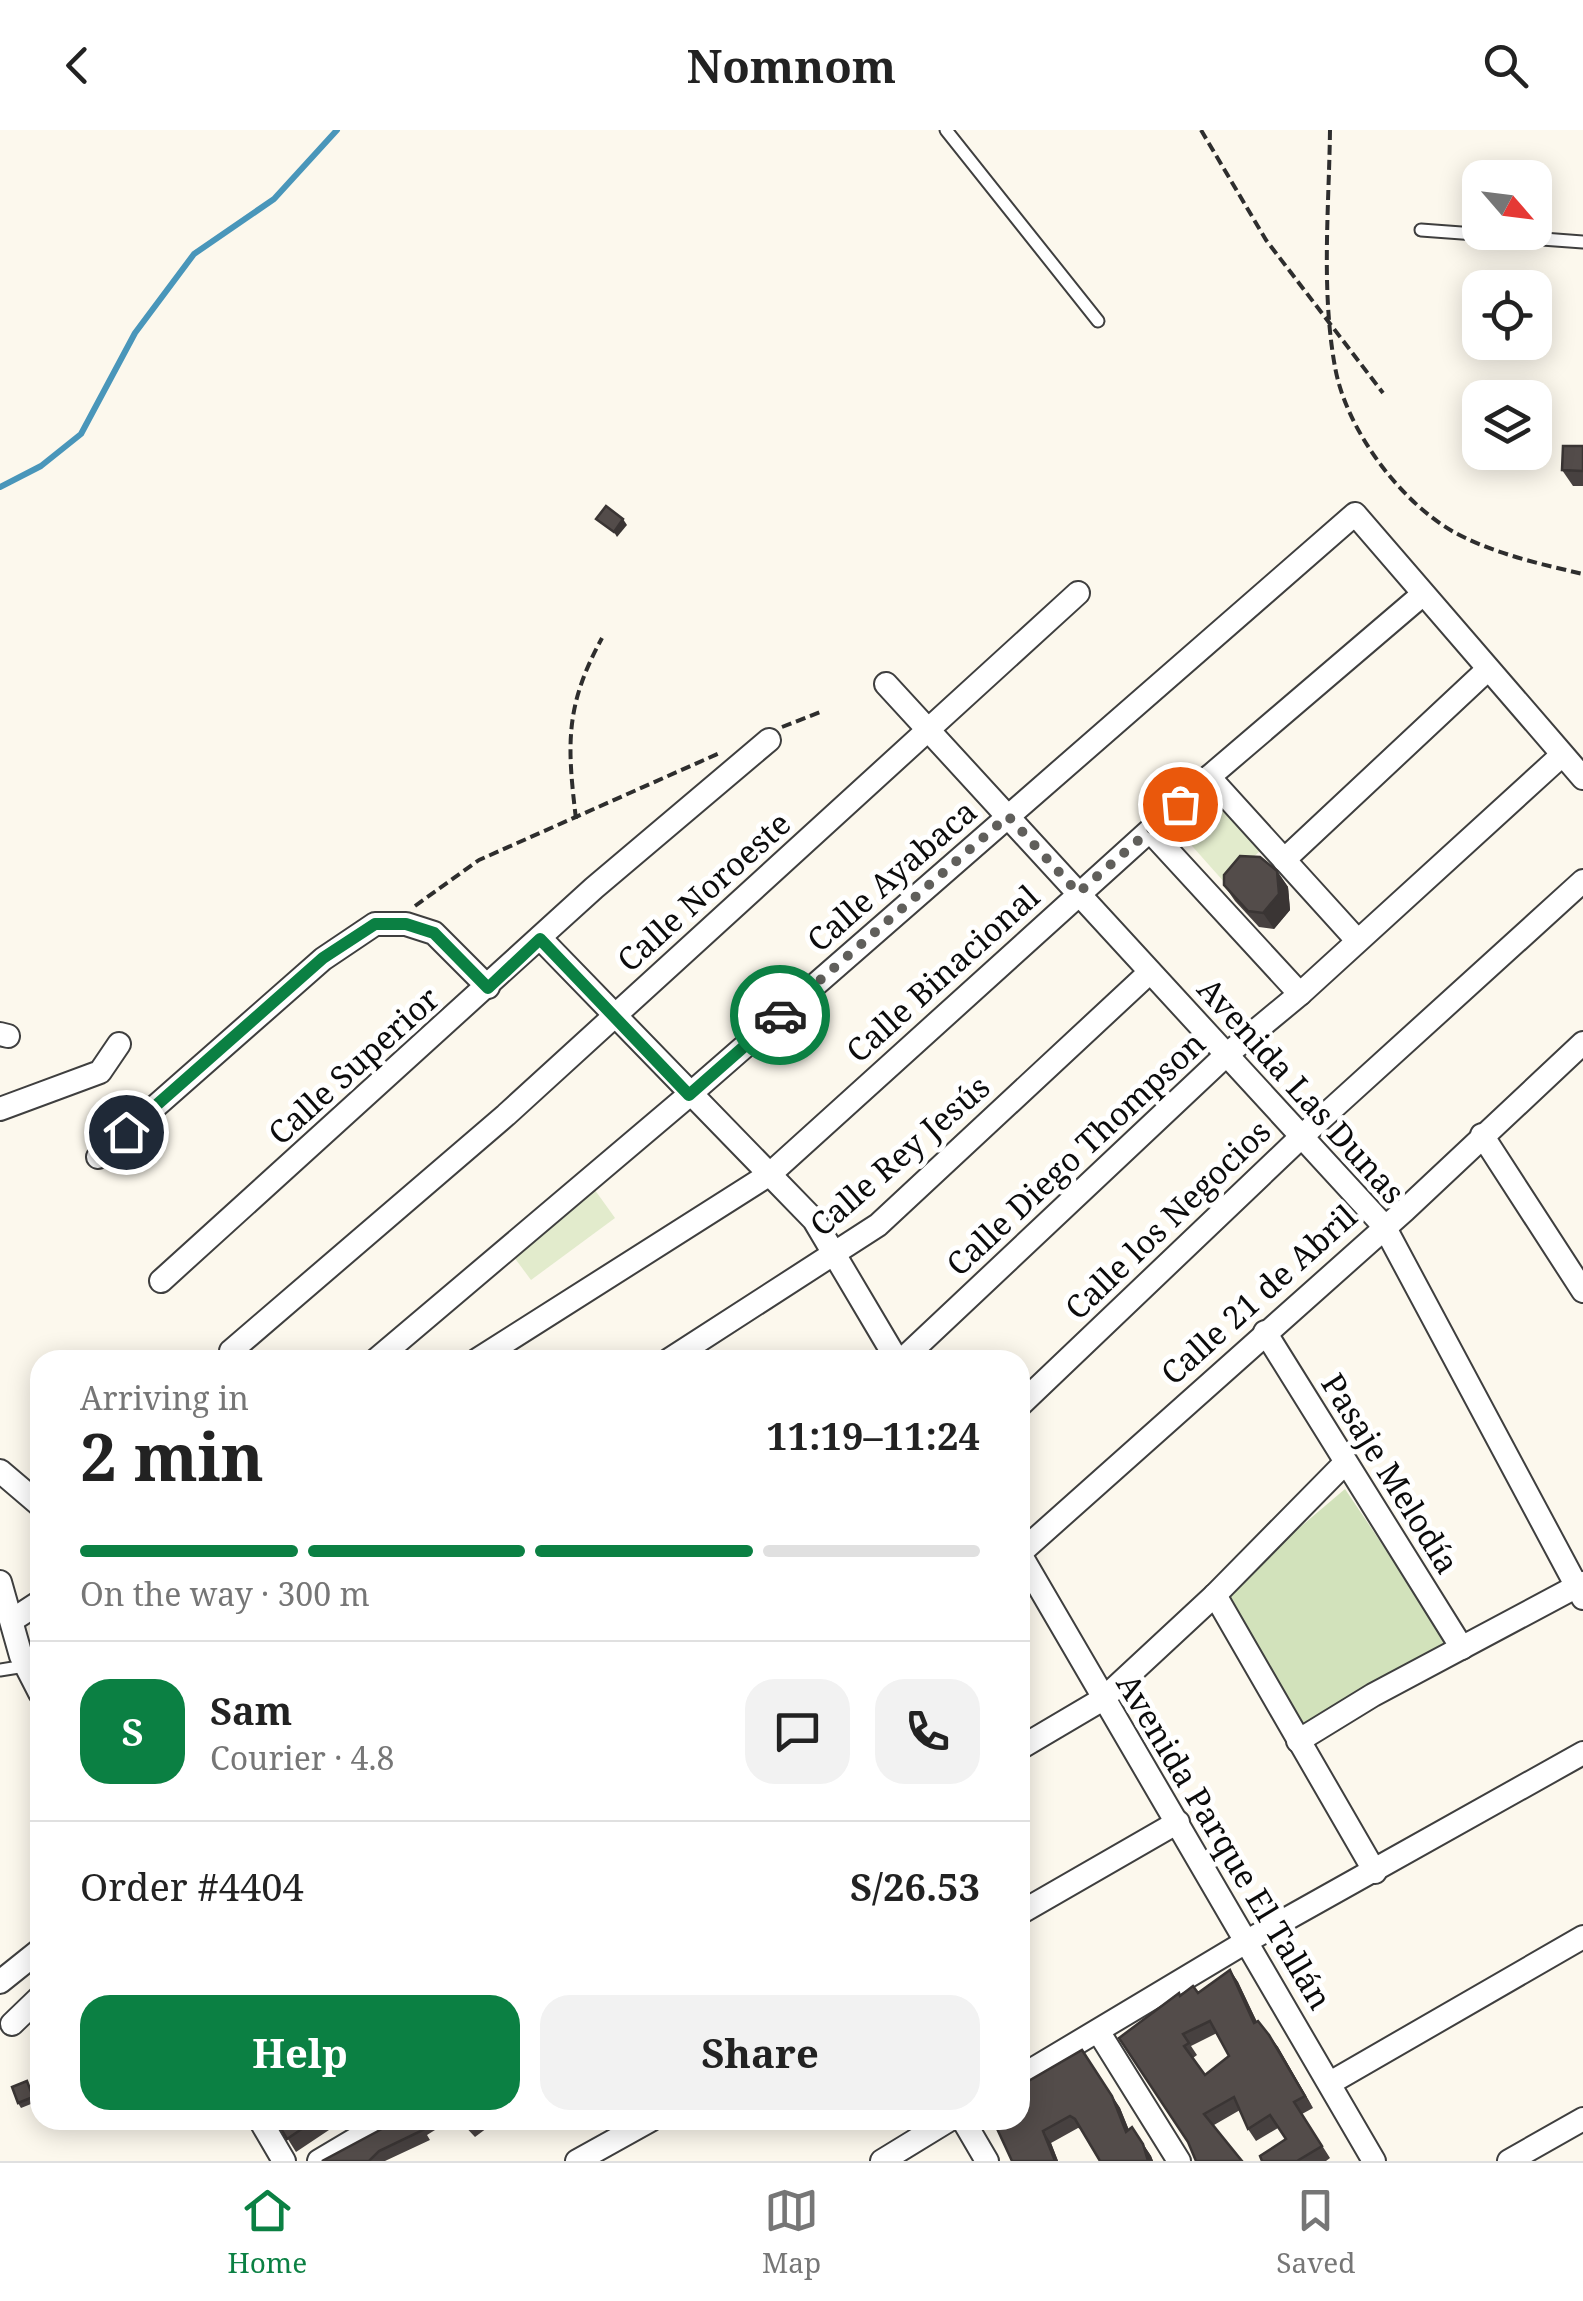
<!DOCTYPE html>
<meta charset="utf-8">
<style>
:root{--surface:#fff;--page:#f2f2f2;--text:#222;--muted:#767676;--line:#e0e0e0;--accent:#0b8043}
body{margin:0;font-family:"Noto Serif",serif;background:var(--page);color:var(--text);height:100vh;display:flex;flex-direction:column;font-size:38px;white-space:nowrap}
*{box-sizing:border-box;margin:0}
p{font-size:32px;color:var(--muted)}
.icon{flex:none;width:55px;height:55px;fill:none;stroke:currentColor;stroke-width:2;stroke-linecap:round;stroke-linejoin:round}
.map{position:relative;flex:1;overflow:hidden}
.side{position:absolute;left:30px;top:1220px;width:1000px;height:780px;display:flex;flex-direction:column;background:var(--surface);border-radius:30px;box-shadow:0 5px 25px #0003}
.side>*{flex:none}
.needle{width:65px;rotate:118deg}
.controls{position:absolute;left:1462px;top:30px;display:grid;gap:20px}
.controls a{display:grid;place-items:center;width:90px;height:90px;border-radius:20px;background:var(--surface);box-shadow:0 5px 25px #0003;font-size:50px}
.pin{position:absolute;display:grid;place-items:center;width:85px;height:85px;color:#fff;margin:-42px;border:5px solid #fff;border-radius:50%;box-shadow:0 2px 10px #0007}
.courier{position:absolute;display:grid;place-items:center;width:100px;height:100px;margin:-50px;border:8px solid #0b8043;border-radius:50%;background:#fff;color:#222;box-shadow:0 2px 12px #0007}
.overview em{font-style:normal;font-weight:700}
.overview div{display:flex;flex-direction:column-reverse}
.overview{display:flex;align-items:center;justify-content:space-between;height:170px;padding:0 50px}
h1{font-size:65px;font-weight:700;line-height:75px}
.bar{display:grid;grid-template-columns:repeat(4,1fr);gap:15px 10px;align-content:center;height:120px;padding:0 50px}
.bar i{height:12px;border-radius:8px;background:var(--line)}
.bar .current{background:var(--accent)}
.bar p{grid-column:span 4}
.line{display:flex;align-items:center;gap:25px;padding:0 50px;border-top:2px solid var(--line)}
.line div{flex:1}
.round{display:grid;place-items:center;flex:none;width:105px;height:105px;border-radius:30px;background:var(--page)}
.cta{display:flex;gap:20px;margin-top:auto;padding:20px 50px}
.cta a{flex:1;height:115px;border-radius:30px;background:var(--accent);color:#fff;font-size:40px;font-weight:700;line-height:115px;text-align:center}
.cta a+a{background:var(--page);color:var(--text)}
header{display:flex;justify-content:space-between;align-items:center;height:130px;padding:0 50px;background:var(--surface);font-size:45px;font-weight:700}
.dock{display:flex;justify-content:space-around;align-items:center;height:140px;border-top:2px solid var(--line);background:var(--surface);font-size:28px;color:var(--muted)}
.dock a{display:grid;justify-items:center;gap:5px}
.dock .current{color:var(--accent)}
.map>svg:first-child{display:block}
.green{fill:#d2e2bb}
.pitch{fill:#e2ebcc}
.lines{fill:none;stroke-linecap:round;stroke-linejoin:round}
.stream{stroke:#4996ba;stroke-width:6}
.lane-casing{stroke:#3f3f3f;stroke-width:15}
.street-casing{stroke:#3f3f3f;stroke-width:26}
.path{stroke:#2e2e2e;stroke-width:4;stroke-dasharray:10 5;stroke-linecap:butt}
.lane{stroke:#fff;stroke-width:11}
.street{stroke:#fff;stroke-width:22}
.wall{fill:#474140;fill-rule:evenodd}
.shaded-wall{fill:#3a3534}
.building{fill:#534c4a;stroke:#3a3534;stroke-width:2.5;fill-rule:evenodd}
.done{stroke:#605f5b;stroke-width:10;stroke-dasharray:0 18}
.route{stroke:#0b8043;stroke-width:12}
.labels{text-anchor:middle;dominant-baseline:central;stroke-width:10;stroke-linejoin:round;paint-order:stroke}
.street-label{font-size:32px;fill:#0c0c0c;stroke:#fff}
</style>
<header><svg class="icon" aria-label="back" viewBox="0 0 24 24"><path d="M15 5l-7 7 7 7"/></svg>Nomnom<svg class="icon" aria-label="search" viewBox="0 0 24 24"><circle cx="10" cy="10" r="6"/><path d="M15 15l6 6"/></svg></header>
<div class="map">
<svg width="1583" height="2031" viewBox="0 0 1583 2031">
<rect width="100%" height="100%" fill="#fcf8ed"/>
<!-- green -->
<path class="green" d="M 1345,1359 L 1450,1515 L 1301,1601 L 1213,1471 Z"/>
<!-- pitch -->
<g class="pitch">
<path d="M 1204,658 L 1260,721 L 1225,753 L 1169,690 Z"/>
<path d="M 592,1056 L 615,1088 L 531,1150 L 508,1119 Z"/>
</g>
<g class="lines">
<!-- stream -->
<path class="stream" d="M 0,357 L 41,336 L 81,304 L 135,203 L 194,124 L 274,69 L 337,0"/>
<!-- lane casing -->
<g class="lane-casing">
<g id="lane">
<path d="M 946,0 L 1098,191"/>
<path d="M 1421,100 L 1583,112"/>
<path d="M 0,1540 L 25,1536"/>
</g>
</g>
<!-- street casing -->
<g class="street-casing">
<g id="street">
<path d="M 886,554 L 1384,1096 L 1583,1468"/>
<path d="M 1209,647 L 1356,809"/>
<path d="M 1150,701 L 1300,864"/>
<path d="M 1284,730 L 1486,541"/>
<path d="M 541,809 L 814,1090 L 897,1230"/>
<path d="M 0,904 L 8,906"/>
<path d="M 0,979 L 100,942 L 119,914"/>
<path d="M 1482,1005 L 1583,1161"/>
<path d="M 98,1027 L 323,829 L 375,794 L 406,794 L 434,803 L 488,857"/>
<path d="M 161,1151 L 594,758 L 769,610"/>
<path d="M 1265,1202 L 1462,1518"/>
<path d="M 239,1230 L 231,1221 L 506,985 L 1078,463"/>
<path d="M 376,1230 L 689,965 L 1355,384 L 1583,648"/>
<path d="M 477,1230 L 770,1044 L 1209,647 L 1422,465"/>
<path d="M 669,1230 L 878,1095 L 1150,842"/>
<path d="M 902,1230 L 1225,926 L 1300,864 L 1562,625"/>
<path d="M 1020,1275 L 1300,1008 L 1583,751"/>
<path d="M 0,1341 L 40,1375"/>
<path d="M 1020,1423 L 1405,1080 L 1583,913"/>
<path d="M 1020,1424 L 1374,2031"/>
<path d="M 0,1452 L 21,1526 L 40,1563"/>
<path d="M 1215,1465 L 1375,1742"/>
<path d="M 14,1489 L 40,1472"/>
<path d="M 1298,1611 L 1373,1565 L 1583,1453"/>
<path d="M 1020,1618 L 1103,1569 L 1215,1465 L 1345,1333"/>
<path d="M 1020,1783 L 1178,1692"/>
<path d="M 0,1852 L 40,1820"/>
<path d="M 12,1894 L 40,1867"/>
<path d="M 1098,1901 L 1179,2031"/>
<path d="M 1020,1947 L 1249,1810 L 1583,1623"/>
<path d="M 1330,1953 L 1583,1807"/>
<path d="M 260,1990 L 284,2031"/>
<path d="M 963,1990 L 987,2031"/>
<path d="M 319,2031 L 388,1990"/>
<path d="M 577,2031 L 651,1990"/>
<path d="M 882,2031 L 949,1990"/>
<path d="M 1509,2031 L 1583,1989"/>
</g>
</g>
<!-- path -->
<g class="path">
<path d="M 1201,0 L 1266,110 L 1383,263"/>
<path d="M 1330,0 C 1329,78 1321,160 1335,237 C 1346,299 1399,370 1452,401 C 1491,423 1540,434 1583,444"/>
<path d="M 782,597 L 823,581"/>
<path d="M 576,689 C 567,614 565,576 602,508"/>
<path d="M 415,776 L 479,730 L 722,622"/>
</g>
<!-- lane -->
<use href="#lane" class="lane"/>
<!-- street -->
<use href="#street" class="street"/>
</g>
<!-- wall -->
<g class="wall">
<path d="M 1583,316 L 1583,356 L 1573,356 L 1562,340 Z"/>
<path d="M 1277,741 L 1288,757 L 1290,780 L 1274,799 L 1259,797 L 1235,771 L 1224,755 Z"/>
<path d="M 1230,1840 L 1238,1852 L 1257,1892 L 1278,1917 L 1313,1978 L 1302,1984 L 1330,2028 L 1326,2031 L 1262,2031 L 1286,2009 L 1278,1998 L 1256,2011 L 1248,1999 L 1240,1980 L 1214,1995 L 1196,2031 L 1180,1866 L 1198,1863 ZM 1217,1903 L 1229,1926 L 1205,1945 L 1193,1928 L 1197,1925 L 1191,1916 Z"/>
<path d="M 1082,1920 L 1120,1978 L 1129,2000 L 1132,1997 L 1151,2026 L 1153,2031 L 1100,2031 L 1081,1999 L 1078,1998 L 1051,2013 L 1058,2031 L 1012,2031 Z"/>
<path d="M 31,1956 L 36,1972 L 21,1978 L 18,1973 Z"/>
<path d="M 276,1990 L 344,1990 L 296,2022 Z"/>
<path d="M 395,1990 L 440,1990 L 443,1995 L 427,2005 L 430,2010 L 385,2031 L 322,2031 L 380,2000 Z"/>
<path d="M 459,1990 L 482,1990 L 487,1998 L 475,2007 Z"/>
</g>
<!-- shaded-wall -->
<g class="shaded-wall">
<path d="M 623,389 L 627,395 L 617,407 L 614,402 Z"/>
<path d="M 1277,741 L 1288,757 L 1290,780 L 1274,799 L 1263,783 Z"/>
<path d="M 1230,1840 L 1238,1852 L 1263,1905 L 1254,1893 Z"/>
<path d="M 1269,1905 L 1278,1917 L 1313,1978 L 1305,1966 Z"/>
<path d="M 1082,1920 L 1120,1978 L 1134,2013 L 1126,2002 Z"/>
<path d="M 1043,2001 L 1051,2013 L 1058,2031 L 1055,2031 Z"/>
<path d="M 1143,2014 L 1151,2026 L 1153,2031 L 1148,2031 Z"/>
</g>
<!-- building -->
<g class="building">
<path d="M 1563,316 L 1583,316 L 1583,341 L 1562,340 Z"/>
<path d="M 606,376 L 623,389 L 614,402 L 596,389 Z"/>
<path d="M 1240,726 L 1260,727 L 1277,741 L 1279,764 L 1263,783 L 1248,781 L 1224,755 L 1224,745 Z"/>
<path d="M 1230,1840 L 1254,1893 L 1258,1891 L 1269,1905 L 1305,1966 L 1294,1972 L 1322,2016 L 1297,2031 L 1262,2031 L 1260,2026 L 1286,2009 L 1270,1985 L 1248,1999 L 1234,1967 L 1204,1984 L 1242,2031 L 1196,2031 L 1188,2012 L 1119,1908 L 1179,1863 L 1180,1866 L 1193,1856 L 1198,1863 ZM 1210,1891 L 1229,1926 L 1205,1945 L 1184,1916 L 1189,1913 L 1183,1904 Z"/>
<path d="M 1082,1920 L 1112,1966 L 1126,2002 L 1132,1997 L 1143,2014 L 1148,2031 L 1100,2031 L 1075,1989 L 1070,1986 L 1043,2001 L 1055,2031 L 1012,2031 L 993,1990 L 1020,1990 L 1020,1956 Z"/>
<path d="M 27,1951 L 33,1967 L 18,1973 L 12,1957 Z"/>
<path d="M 276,1990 L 315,1990 L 287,2009 Z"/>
<path d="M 395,1990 L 429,1990 L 420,1995 L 423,2000 L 379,2021 L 369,2031 L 322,2031 L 380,2000 Z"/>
<path d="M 462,1990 L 476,1990 L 468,1996 Z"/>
</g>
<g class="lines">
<!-- done -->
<path class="done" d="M 780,885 L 1008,686 L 1078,763 L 1180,674"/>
<!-- route -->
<path class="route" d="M 126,1002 L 323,828 L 375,794 L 406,794 L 434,803 L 488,858 L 540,809 L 689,965 L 780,885"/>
</g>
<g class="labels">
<!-- street labels -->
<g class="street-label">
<text transform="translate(891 745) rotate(-41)">Calle Ayabaca</text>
<text transform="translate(703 761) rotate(-42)">Calle Noroeste</text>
<text transform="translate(942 843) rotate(-42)">Calle Binacional</text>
<text transform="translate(353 935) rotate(-42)">Calle Superior</text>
<text transform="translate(1302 960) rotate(48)">Avenida Las Dunas</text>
<text transform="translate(1075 1023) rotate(-43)">Calle Diego Thompson</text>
<text transform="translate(899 1025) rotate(-41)">Calle Rey Jesús</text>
<text transform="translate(1167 1089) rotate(-44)">Calle los Negocios</text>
<text transform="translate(1258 1164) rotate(-42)">Calle 21 de Abril</text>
<text transform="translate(1391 1343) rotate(58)">Pasaje Melodía</text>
<text transform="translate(1225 1711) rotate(59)">Avenida Parque El Tallán</text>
</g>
</g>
</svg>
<div class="controls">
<a><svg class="needle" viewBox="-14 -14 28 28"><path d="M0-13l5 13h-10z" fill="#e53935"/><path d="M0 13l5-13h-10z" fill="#767676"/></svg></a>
<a><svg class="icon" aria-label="locate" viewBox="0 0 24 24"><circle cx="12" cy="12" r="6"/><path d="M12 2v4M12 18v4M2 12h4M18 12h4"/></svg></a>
<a><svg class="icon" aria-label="layers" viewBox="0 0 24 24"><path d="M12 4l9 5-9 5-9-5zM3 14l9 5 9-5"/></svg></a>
</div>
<div class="pin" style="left:1180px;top:674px;background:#ea580c"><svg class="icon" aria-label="bag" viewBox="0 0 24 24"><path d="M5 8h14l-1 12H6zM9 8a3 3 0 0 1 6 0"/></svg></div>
<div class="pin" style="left:126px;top:1002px;background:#1f2937"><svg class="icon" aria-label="home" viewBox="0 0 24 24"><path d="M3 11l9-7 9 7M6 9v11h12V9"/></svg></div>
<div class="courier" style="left:780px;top:885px"><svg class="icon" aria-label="car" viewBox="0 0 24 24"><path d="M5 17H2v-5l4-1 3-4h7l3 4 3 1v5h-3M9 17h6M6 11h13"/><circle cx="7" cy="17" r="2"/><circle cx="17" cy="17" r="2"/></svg></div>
<section class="side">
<div class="overview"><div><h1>2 min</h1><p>Arriving in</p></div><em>11:19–11:24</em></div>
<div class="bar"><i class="current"></i><i class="current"></i><i class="current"></i><i></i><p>On the way · 300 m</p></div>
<div class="line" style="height:180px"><b class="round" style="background:var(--accent);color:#fff">S</b><div><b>Sam</b><p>Courier · 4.8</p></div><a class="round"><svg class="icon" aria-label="chat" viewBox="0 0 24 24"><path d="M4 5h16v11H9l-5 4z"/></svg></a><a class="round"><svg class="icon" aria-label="phone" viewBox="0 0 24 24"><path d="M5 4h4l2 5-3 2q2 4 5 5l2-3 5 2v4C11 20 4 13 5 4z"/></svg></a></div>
<div class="line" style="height:130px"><div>Order #4404</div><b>S/26.53</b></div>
<div class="cta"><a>Help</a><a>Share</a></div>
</section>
</div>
<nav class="dock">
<a class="current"><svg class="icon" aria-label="home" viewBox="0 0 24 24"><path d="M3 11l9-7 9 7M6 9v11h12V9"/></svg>Home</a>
<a><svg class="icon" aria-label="map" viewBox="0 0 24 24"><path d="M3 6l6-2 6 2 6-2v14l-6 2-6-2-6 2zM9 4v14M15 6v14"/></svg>Map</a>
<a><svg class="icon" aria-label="saved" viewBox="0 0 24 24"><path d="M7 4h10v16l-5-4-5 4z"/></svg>Saved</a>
</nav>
